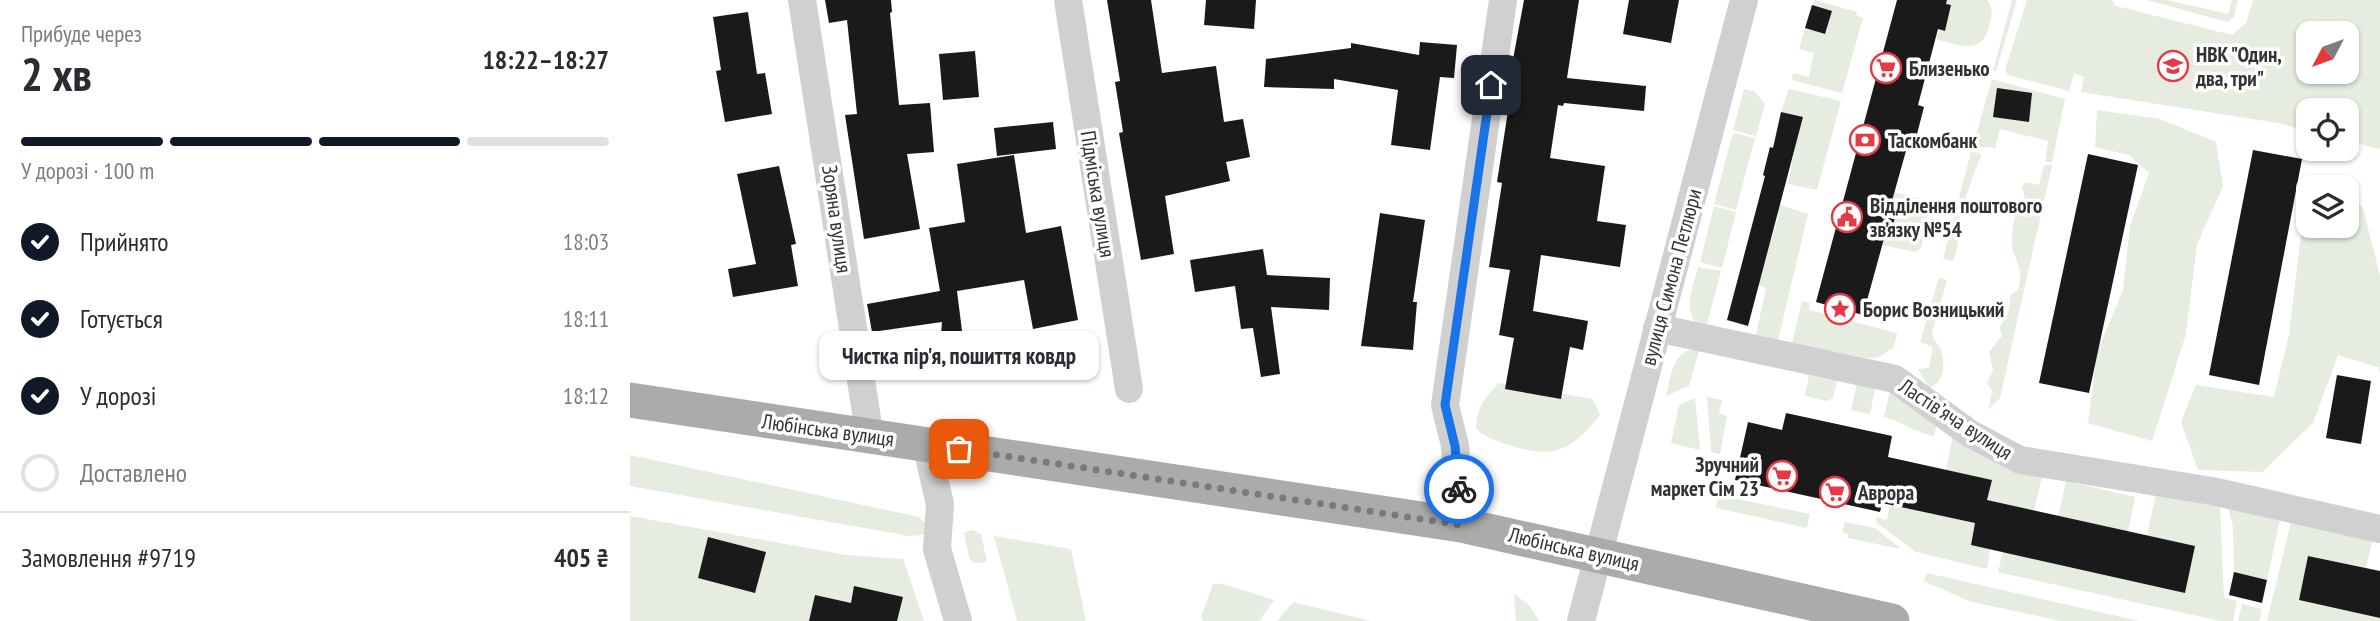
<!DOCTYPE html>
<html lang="uk">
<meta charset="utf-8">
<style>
:root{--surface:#fff;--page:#f2f2f3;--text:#2b2b33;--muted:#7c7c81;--line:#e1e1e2;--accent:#111827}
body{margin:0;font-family:"PT Sans Narrow",sans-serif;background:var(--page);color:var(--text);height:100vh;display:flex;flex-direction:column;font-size:26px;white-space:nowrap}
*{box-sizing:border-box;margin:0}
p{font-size:23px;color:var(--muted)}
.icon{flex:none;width:38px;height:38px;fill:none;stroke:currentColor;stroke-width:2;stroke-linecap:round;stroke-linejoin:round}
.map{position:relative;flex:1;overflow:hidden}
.panel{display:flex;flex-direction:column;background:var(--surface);width:630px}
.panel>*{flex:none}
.needle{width:46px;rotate:229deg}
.fabs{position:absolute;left:1666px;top:21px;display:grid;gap:14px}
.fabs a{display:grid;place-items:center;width:63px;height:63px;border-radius:14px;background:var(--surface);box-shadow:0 2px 5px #0004;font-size:35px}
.pin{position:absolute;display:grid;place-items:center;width:60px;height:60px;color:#fff;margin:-30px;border-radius:14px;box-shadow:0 4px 10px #0006}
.courier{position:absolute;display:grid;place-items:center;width:70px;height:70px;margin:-35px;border:5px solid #1a73e8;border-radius:50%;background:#fff;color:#222;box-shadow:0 2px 9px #0007}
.bubble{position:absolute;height:49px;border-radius:14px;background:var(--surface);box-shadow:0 2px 5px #0004;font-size:23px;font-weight:600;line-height:49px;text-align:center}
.overview em{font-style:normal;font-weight:600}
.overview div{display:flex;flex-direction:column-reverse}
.overview{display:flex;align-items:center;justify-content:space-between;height:119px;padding:0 21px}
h1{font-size:46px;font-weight:600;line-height:52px}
.bar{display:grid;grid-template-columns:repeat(4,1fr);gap:10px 7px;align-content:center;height:84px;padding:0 21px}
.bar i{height:9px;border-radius:5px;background:var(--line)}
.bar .on{background:var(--accent)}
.bar p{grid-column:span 4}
.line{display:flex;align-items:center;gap:18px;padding:0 21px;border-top:2px solid var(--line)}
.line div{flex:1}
ol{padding:0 21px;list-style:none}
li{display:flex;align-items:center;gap:21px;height:77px}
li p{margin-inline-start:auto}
li .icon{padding:7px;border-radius:50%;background:var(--accent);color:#fff;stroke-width:4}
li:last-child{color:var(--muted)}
li i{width:38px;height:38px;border:4px solid var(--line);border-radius:50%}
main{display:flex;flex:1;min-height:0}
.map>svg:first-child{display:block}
.green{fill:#e6ecdf;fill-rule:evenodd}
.building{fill:#1a1a1a}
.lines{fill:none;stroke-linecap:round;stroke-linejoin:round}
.minor{stroke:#d0d0d0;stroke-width:28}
.major{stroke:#ababab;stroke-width:35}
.done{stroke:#7a7a7a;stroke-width:7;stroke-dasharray:0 12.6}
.route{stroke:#1a73e8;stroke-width:9}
.labels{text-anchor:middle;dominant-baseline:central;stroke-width:7;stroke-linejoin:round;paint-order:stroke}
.poi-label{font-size:21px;font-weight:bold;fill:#333;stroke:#fff;text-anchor:start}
.street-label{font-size:21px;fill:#333;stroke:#fff}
</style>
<main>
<section class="panel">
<div class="overview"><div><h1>2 хв</h1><p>Прибуде через</p></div><em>18:22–18:27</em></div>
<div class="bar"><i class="on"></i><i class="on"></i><i class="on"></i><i></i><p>У дорозі · 100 m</p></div>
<ol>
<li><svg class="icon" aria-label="check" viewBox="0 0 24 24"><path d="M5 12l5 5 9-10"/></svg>Прийнято<p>18:03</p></li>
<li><svg class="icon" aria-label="check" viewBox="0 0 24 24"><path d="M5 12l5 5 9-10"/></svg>Готується<p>18:11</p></li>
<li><svg class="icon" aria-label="check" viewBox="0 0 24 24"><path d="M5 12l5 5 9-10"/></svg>У дорозі<p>18:12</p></li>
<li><i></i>Доставлено</li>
</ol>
<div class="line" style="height:91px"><div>Замовлення #9719</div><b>405 ₴</b></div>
</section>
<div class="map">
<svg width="1750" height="621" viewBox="0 0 1750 621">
<rect width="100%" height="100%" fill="#fff"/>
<!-- green -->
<g class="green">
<path d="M 1185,0 L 1227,12 L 1226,15 L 1233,18 L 1212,93 L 1162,80 L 1163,73 L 1179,77 L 1184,53 L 1169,49 L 1175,28 L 1195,34 L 1202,12 L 1182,5 Z"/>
<path d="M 1317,0 L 1357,0 C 1364,9 1362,16 1359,26 C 1353,56 1328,45 1306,39 L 1309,30 L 1315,31 L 1321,6 L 1316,4 Z"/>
<path d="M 1382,0 L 1387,0 L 1366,71 L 1363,71 Z"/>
<path d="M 1397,0 L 1482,0 L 1486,6 L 1602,35 L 1616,23 L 1623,0 L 1750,0 L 1750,149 L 1717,141 L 1717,110 L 1678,110 L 1678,131 L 1648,123 L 1451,92 L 1454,76 L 1444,74 L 1439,91 L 1378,75 L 1375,70 ZM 1717,33 L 1717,72 L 1678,72 L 1678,33 Z"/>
<path d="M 1517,0 L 1537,0 L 1598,14 L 1602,0 L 1608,0 L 1604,17 L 1597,22 Z"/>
<path d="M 1362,79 L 1435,99 L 1422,162 L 1415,162 L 1418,141 L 1370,129 L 1365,148 L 1343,146 Z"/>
<path d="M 1114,89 L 1125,92 L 1135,104 L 1126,136 L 1103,130 Z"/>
<path d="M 1159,89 L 1211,101 L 1187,190 L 1158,184 L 1164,153 L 1140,147 L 1164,151 L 1173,118 L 1151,112 Z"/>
<path d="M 1467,110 L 1530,119 L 1586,142 L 1593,186 L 1567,244 L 1556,334 L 1522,441 L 1458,423 L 1467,352 L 1493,290 L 1500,226 L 1519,173 L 1499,155 L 1465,147 Z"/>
<path d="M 1103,133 L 1125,138 L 1106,210 L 1084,204 Z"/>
<path d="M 1341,152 L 1350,153 L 1351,157 C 1346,164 1330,214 1328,224 C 1326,238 1331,248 1322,261 L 1313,259 Z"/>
<path d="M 1414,165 L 1422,165 L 1370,398 L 1359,409 L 1362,391 L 1357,383 L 1363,370 L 1359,352 L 1372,336 L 1370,327 L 1378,314 L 1381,295 L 1388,290 C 1395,263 1382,260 1382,243 C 1382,226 1385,209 1395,196 L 1392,188 L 1395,182 L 1409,185 Z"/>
<path d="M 1264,192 L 1295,200 L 1299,206 L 1291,248 L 1286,252 L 1252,245 L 1255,235 L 1260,236 L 1267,210 L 1260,208 Z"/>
<path d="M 1717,196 L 1733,208 L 1750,276 L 1750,374 L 1748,367 L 1708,355 L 1683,423 L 1632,472 L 1568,470 L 1551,422 L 1566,385 L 1644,397 L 1659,334 L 1671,236 L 1678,214 L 1678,226 L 1717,226 Z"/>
<path d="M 1138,201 L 1178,214 L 1148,340 L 1126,335 L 1136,288 L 1129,285 L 1119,232 L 1142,239 L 1149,214 L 1134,209 Z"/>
<path d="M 1084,206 L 1106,212 L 1092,268 L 1070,262 Z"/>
<path d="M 1068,267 L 1091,271 L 1076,328 C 1049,319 1063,287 1068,267 Z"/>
<path d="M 1309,277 L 1317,281 L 1302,333 C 1303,341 1307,342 1310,348 C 1316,364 1315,382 1299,388 L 1288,369 L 1299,368 L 1303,347 L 1290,342 Z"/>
<path d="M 1172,301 L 1180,303 L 1179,310 L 1267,333 L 1264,347 L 1247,358 L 1237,358 L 1162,343 Z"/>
<path d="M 1070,347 L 1059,386 L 1036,396 C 1042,372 1042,351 1070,347 Z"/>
<path d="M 1179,375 L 1207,381 L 1203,398 L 1197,401 L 1175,396 Z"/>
<path d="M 869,383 L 963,399 L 970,415 C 959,428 946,444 928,450 C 908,457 861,442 846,429 C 847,407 854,398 869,383 Z"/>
<path d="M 1227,384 L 1245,388 L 1240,414 L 1221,410 Z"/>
<path d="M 1260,391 L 1307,424 L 1304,436 C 1285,433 1272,421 1254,417 Z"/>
<path d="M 1077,397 L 1092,400 L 1089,413 L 1097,416 L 1090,454 L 1081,452 Z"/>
<path d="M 1065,398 L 1070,450 L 1041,443 L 1049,405 Z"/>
<path d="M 1323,435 L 1412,476 L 1404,511 L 1357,500 L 1361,480 L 1316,470 Z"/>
<path d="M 0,455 L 289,517 L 296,524 L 294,535 L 279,536 L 0,486 Z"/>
<path d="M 1436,481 L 1505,497 L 1498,532 L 1428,516 Z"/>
<path d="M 1526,493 L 1590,507 L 1594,597 L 1607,601 L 1603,621 L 1590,621 L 1368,572 L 1373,552 L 1555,592 L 1517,536 Z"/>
<path d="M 1088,495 L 1180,514 L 1177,528 L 1086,508 Z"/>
<path d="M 1260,505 L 1345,523 L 1341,545 L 1360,549 L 1357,569 L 1286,552 L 1246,522 L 1246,517 L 1257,520 Z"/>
<path d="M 1598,507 L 1650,519 L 1637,580 L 1604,572 L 1603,528 Z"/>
<path d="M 0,516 L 216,555 L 273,559 L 294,621 L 0,621 Z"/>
<path d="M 1662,518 L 1743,537 L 1736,568 L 1678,556 L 1669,600 L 1750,618 L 1750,621 L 1637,621 Z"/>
<path d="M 1215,522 L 1245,528 L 1271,549 L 1218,538 L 1218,534 L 1212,532 Z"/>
<path d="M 343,530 L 351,534 L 357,562 L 345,563 L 340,560 L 334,533 Z"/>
<path d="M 364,536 L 441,549 L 456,621 L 387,621 Z"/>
<path d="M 1297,573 L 1509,621 L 1430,621 L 1339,601 L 1294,581 Z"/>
<path d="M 583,584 L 593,584 L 644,600 L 629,621 L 573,621 L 571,617 Z"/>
<path d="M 884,594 L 899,605 L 909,621 L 886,621 Z"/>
<path d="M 663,602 L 741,621 L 647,621 Z"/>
<path d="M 1612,604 L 1632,609 L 1629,621 L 1608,621 Z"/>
</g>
<!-- building -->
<g class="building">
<path d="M 195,0 L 261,0 L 262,12 L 260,13 L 269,105 L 300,103 L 304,152 L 277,154 L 290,229 L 234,239 L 215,115 L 227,114 L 217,20 L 199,23 Z"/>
<path d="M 477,0 L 521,0 L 532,73 L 586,66 L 594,122 L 613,119 L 620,157 L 596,162 L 600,181 L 535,196 L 544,254 L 511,260 L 489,133 L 493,132 L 485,82 L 490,81 Z"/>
<path d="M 576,0 L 626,0 L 624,29 L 574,25 Z"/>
<path d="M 894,0 L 949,0 L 937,78 L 1016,86 L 1014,111 L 934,103 L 933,106 L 928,105 L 920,158 L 975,166 L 967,221 L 996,225 L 990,267 L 911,255 L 903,311 L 958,321 L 953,350 L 940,347 L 931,399 L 875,389 L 884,338 L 869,335 L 880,270 L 859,267 L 872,183 L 867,182 L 880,98 L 876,97 Z"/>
<path d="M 999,0 L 1049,0 L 1041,43 L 993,34 Z"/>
<path d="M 1267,0 L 1317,0 L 1316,4 L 1321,5 L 1315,31 L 1308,29 L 1288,105 L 1294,107 L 1287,134 L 1281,133 L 1260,208 L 1267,210 L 1260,236 L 1255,235 L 1233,315 L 1186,302 Z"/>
<path d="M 1182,5 L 1202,11 L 1195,34 L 1175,28 Z"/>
<path d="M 118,12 L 127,74 L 135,73 L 142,114 L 95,122 L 86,71 L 91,70 L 83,17 Z"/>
<path d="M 790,42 L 827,45 L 824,78 L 810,77 L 800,150 L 761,145 L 768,90 L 704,79 L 704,89 L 634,87 L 636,59 L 721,48 L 721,43 L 789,55 Z"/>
<path d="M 345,51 L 349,97 L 313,100 L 309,54 Z"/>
<path d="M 1367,88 L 1402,93 L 1399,122 L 1363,117 Z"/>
<path d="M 1151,112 L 1173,117 L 1118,326 L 1097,320 L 1135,176 L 1133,175 L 1140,147 L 1143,148 Z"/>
<path d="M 423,122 L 426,149 L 367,156 L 364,128 Z"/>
<path d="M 1623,150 L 1672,159 L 1629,385 L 1579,375 Z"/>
<path d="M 1458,154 L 1508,165 L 1459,393 L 1409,383 Z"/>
<path d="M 384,155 L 396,233 L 431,226 L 448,320 L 403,329 L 394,280 L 327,291 L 336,363 L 309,361 L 312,322 L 242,332 L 237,304 L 310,291 L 299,228 L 335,222 L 327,164 Z"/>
<path d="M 149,166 L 166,244 L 161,245 L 168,286 L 103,297 L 98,269 L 126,264 L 107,174 Z"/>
<path d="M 750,213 L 795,220 L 783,302 L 787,302 L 783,350 L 731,346 Z"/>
<path d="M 633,249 L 637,275 L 700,278 L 699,310 L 641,307 L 650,374 L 631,377 L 623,328 L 611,329 L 605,286 L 565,292 L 560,260 Z"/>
<path d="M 1707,375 L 1741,381 L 1731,444 L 1696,438 Z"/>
<path d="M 1156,413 L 1262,436 L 1258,457 L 1362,480 L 1357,500 L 1565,546 L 1555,593 L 1341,545 L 1345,523 L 1252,503 L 1250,512 L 1105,480 L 1118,422 L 1152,430 Z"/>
<path d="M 78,537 L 136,552 L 125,593 L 68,578 Z"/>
<path d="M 1678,556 L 1750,571 L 1750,618 L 1669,600 Z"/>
<path d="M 1604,572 L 1637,580 L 1632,603 L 1599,595 Z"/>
<path d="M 224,586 L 273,597 L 267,621 L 179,621 L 185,595 L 221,603 Z"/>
</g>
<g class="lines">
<!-- minor -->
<g class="minor">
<path d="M 172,0 L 240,438"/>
<path d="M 438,0 L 499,389"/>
<path d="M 1027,328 L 1265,379 L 1339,433 L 1390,460 L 1582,491 L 1750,529"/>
<path d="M 296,444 L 310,504 L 307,549 L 328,621"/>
<path d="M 831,525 L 825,446 L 815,405 L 873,0"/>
<path d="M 951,621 L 1114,0"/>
</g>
<!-- major -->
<path class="major" d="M 0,400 L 831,525 L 1262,621"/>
</g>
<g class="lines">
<!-- done -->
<path class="done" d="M 329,449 L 831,525 L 829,489"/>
<!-- route -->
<path class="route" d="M 829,489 L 825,446 L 815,405 L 861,85"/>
</g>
<!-- icons -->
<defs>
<g id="school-ring" transform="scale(1.575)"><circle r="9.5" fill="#fff" stroke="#e63946" stroke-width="1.5"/><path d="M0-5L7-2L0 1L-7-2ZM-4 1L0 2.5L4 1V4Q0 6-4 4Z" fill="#e63946"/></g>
<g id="supermarket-ring" transform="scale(1.575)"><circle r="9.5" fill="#fff" stroke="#e63946" stroke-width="1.5"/><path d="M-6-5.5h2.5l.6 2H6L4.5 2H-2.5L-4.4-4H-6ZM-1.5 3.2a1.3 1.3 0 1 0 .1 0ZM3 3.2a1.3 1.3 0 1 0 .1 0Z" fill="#e63946"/></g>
<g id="bank-ring" transform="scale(1.575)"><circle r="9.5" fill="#fff" stroke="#e63946" stroke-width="1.5"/><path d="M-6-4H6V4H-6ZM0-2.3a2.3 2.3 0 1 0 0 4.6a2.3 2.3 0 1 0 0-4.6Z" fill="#e63946"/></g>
<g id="civic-ring" transform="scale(1.575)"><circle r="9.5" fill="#fff" stroke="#e63946" stroke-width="1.5"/><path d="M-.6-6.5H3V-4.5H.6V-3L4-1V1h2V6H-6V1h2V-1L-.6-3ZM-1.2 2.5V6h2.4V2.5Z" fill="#e63946"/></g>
<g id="sight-ring" transform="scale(1.575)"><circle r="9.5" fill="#fff" stroke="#e63946" stroke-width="1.5"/><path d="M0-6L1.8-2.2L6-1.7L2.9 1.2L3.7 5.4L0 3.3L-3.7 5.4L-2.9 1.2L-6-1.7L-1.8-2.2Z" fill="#e63946"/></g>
</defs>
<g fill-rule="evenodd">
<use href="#school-ring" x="1543" y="66"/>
<use href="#supermarket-ring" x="1256" y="68"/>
<use href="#bank-ring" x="1235" y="140"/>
<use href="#civic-ring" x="1217" y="217"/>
<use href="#sight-ring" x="1210" y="309"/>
<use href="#supermarket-ring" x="1152" y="476"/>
<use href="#supermarket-ring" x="1205" y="492"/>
</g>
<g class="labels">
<!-- poi labels -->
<g class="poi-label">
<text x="1566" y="54">НВК "Один,<tspan x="1566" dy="24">два, три"</tspan></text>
<text x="1279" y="68">Близенько</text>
<text x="1258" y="140">Таскомбанк</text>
<text x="1240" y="205">Відділення поштового<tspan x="1240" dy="24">зв’язку №54</tspan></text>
<text x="1233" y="309">Борис Возницький</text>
<text x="1129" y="464" text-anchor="end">Зручний<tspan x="1129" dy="24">маркет Сім 23</tspan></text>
<text x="1228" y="492">Аврора</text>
</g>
<!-- street labels -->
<g class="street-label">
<text transform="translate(468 194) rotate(81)">Підміська вулиця</text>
<text transform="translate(207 219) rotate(82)">Зоряна вулиця</text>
<text transform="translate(1041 277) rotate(-75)">вулиця Симона Петлюри</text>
<text transform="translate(1326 419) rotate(33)">Ластівʼяча вулиця</text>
<text transform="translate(198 430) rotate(8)">Любінська вулиця</text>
<text transform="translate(944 549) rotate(13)">Любінська вулиця</text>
</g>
</g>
</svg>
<div class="fabs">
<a><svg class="needle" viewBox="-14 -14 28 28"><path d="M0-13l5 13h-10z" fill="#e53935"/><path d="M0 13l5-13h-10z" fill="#7c7c81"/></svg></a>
<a><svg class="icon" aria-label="locate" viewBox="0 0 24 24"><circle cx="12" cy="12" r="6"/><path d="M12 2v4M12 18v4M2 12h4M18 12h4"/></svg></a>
<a><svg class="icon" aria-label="layers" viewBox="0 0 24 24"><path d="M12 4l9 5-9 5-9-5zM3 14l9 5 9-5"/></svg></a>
</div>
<div class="pin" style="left:329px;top:449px;background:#ea580c"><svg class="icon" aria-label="bag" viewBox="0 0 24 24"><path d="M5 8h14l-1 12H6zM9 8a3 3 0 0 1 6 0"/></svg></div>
<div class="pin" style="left:861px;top:85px;background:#1f2937"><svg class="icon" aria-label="home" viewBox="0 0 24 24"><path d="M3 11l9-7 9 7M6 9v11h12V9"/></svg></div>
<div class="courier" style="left:829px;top:489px"><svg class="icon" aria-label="bike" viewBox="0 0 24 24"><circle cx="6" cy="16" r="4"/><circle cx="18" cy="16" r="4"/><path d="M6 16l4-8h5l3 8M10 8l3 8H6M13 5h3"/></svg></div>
<div class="bubble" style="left:189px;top:331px;width:280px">Чистка пір'я, пошиття ковдр</div>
</div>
</main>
